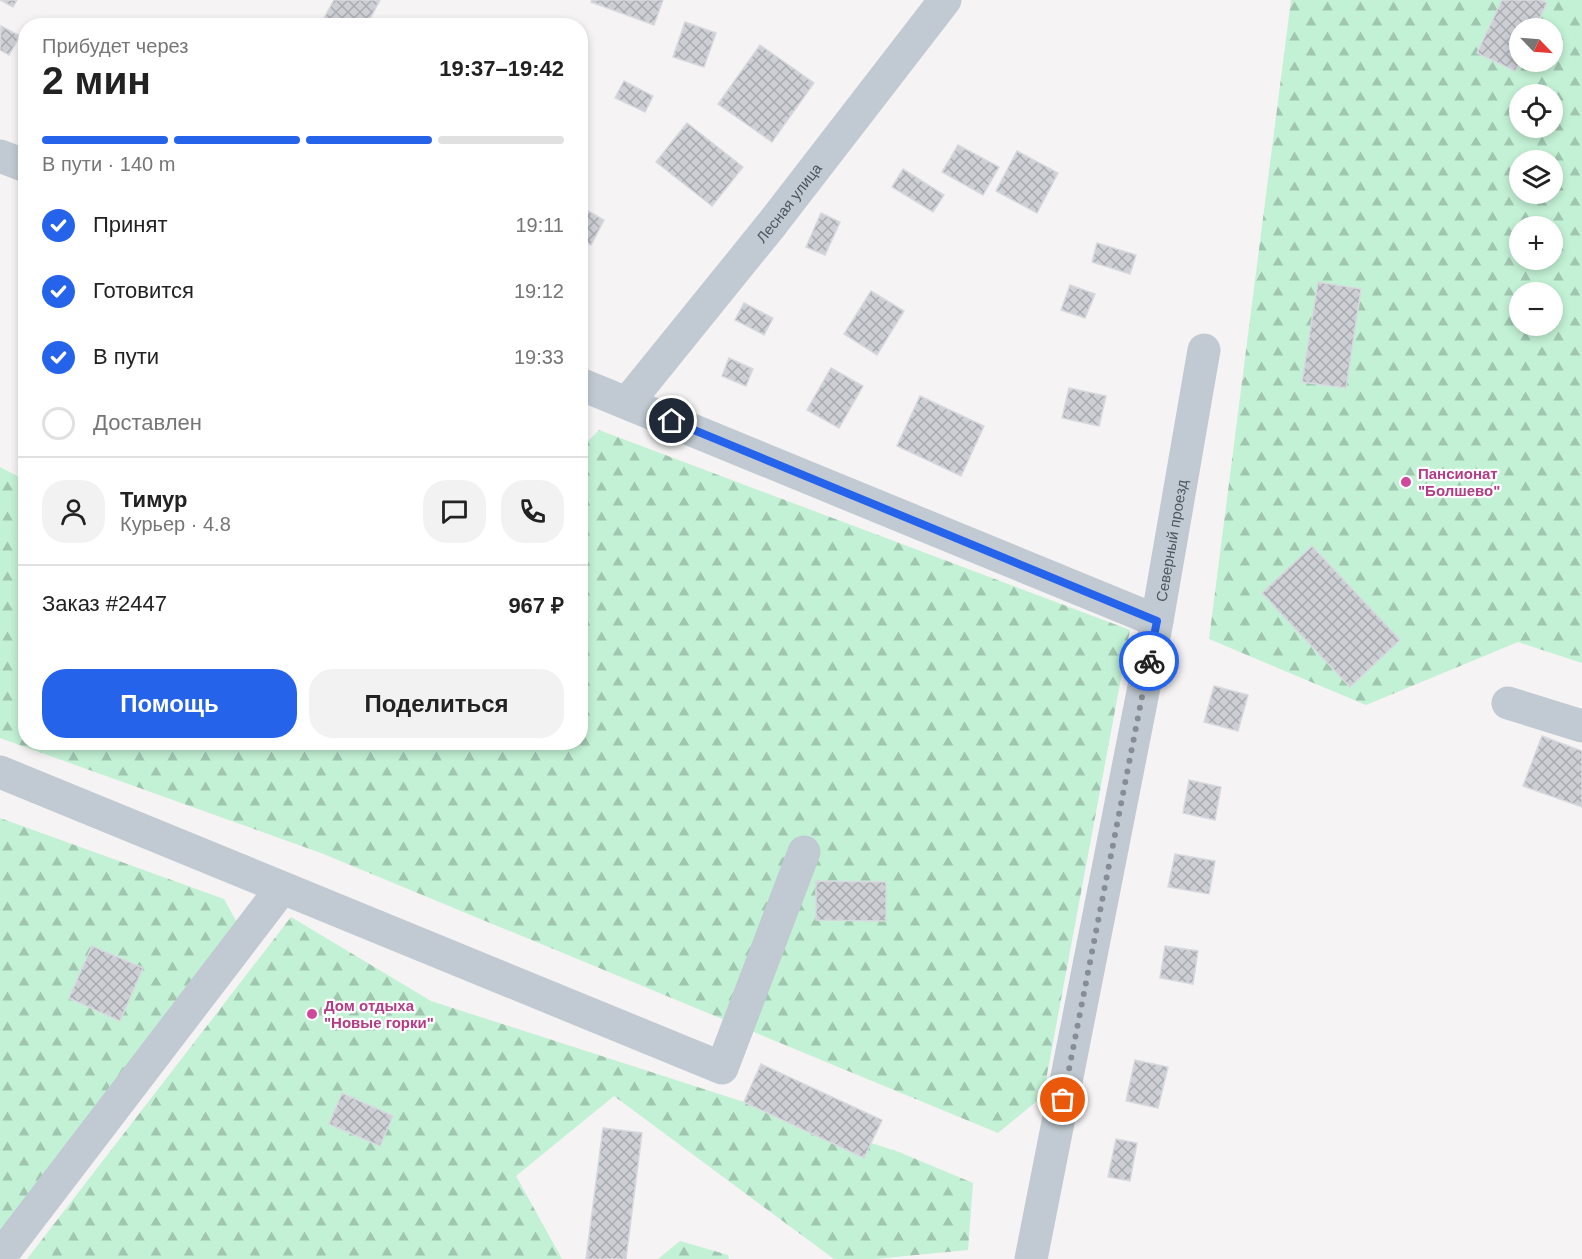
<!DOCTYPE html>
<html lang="ru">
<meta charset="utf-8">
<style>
:root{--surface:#fff;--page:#f2f2f2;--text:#222;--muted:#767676;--line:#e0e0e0;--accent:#2563eb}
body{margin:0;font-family:Helvetica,sans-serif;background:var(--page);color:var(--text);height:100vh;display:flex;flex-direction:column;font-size:22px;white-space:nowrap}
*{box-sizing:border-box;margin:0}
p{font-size:20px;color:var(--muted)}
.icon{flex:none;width:33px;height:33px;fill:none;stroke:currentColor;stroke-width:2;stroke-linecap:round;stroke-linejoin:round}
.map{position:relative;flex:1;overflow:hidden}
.side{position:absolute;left:18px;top:18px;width:570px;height:732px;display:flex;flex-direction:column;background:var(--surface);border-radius:24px;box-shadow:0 3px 9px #0003}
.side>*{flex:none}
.needle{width:39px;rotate:115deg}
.buttons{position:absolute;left:1509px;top:18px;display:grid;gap:12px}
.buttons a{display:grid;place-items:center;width:54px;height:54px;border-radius:50%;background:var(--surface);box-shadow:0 3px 9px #0003;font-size:30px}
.pin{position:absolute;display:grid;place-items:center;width:51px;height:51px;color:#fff;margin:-26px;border:3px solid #fff;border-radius:50%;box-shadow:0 2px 6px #0007}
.courier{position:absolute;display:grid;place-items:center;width:60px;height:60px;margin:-30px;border:4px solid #2563eb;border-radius:50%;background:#fff;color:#222;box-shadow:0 2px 8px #0007}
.summary em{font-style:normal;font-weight:600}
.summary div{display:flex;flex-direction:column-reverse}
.summary{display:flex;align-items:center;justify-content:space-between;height:102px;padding:0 24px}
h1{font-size:39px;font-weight:600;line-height:45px}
.bar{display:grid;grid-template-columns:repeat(4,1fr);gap:9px 6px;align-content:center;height:72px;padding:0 24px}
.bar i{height:8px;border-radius:4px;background:var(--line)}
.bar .current{background:var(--accent)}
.bar p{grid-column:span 4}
.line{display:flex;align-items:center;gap:15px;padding:0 24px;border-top:2px solid var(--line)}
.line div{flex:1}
.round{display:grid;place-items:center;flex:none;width:63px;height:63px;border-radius:24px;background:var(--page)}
ol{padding:0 24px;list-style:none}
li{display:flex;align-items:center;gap:18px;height:66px}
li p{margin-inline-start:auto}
li .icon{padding:6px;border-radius:50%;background:var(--accent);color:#fff;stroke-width:4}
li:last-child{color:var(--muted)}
li i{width:33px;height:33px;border:3px solid var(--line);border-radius:50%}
.cta{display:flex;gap:12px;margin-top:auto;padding:12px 24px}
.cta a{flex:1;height:69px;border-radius:24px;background:var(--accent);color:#fff;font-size:24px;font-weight:600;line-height:69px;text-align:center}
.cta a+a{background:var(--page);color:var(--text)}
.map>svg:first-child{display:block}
.forest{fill:url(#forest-firs);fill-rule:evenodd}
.building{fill:url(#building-cross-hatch);stroke:#d7d9de;stroke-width:1.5}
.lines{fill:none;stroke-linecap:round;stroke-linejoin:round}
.minor{stroke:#c1cad2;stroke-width:33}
.done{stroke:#868d94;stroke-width:6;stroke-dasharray:0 10.8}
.route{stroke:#2563eb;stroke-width:8}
.hotel-dot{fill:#d1479c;stroke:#fff;stroke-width:2}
.labels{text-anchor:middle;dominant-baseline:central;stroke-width:4.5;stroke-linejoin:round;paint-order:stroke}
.street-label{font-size:15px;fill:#4a5661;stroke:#fff}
.hotel-label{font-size:15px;font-weight:bold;fill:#b23c85;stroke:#fff;text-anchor:start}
</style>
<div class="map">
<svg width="1582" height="1259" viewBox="0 0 1582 1259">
<defs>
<pattern id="forest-firs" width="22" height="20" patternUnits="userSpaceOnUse" patternTransform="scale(1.5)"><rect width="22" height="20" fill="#c3f1d5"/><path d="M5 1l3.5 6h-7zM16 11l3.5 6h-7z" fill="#a0c6b0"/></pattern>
<pattern id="building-cross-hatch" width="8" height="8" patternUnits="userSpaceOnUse" patternTransform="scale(1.5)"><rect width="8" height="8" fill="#cdcfd5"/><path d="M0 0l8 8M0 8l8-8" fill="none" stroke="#a8abb0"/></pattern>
</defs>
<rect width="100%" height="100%" fill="#f5f3f3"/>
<!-- forest -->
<g class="forest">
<path d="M 1291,0 L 1582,0 L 1582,663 L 1518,642 L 1366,705 L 1209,639 ZM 1520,28 L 1552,28 L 1552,62 L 1520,62 ZM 1520,94 L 1552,94 L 1552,128 L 1520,128 ZM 1520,160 L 1552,160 L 1552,194 L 1520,194 ZM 1520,226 L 1552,226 L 1552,260 L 1520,260 ZM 1520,292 L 1552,292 L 1552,326 L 1520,326 Z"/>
<path d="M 599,430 L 1130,630 L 1043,1096 L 998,1133 L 321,853 L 0,738 L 0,467 L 25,480 L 26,742 L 580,742 L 581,448 Z"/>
<path d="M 0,818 L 224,899 L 239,926 L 0,1231 Z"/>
<path d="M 291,917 L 431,1001 L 899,1152 L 973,1183 L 968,1250 L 875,1259 L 834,1259 L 614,1096 L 516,1176 L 562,1259 L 27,1259 Z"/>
<path d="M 680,1241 L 728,1255 L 729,1259 L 658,1259 Z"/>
</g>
<!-- building -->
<g class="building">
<path d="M 0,0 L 17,0 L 13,7 Z"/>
<path d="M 334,0 L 380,0 L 366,26 L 333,26 L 323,20 Z"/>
<path d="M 592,0 L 663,0 L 654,25 L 591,2 Z"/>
<path d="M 1502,0 L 1541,0 L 1547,3 L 1535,28 L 1520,28 L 1520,62 L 1515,71 L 1477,53 Z"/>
<path d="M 685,22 L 716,33 L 704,67 L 673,57 Z"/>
<path d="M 1,26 L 20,36 L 9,55 L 0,50 Z"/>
<path d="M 760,45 L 814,83 L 772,142 L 718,104 Z"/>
<path d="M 624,81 L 653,96 L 645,112 L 615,98 Z"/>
<path d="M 687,123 L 743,167 L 712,206 L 656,162 Z"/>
<path d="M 958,145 L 999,167 L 983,195 L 942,172 Z"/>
<path d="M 1017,151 L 1058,173 L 1037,213 L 996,191 Z"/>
<path d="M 903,169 L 944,195 L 933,212 L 892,187 Z"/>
<path d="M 588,211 L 604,220 L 591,245 L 580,239 L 580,225 Z"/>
<path d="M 821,213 L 840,222 L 825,255 L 806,247 Z"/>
<path d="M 1097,243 L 1136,255 L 1130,274 L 1092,262 Z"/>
<path d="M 1318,282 L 1361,289 L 1346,388 L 1302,382 Z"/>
<path d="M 1070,285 L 1095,294 L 1085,318 L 1061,310 Z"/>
<path d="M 871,291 L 904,311 L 877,355 L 844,334 Z"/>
<path d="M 744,303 L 773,318 L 764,335 L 735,320 Z"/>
<path d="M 729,358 L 753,369 L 746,386 L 722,376 Z"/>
<path d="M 831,368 L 863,386 L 839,428 L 807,410 Z"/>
<path d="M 1069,388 L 1106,396 L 1099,426 L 1062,418 Z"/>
<path d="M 920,396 L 984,426 L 961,476 L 897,446 Z"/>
<path d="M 1312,546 L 1400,640 L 1350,687 L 1262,593 Z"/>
<path d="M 1214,686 L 1248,695 L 1238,731 L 1204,722 Z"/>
<path d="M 1542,736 L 1582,751 L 1582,807 L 1523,786 Z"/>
<path d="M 1189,780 L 1221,787 L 1215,820 L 1183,813 Z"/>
<path d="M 1175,854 L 1215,861 L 1209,894 L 1168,887 Z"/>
<path d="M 816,881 L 886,882 L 886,921 L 816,920 Z"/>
<path d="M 92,946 L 143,968 L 120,1021 L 69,998 Z"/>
<path d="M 1165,946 L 1198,951 L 1193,984 L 1160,978 Z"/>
<path d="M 1135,1060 L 1168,1067 L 1158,1108 L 1126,1101 Z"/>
<path d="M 761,1064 L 882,1120 L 864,1158 L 744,1102 Z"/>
<path d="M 342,1093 L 393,1116 L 380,1146 L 329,1124 Z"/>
<path d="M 603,1128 L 642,1133 L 626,1259 L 586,1259 Z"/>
<path d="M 1116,1139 L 1137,1143 L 1130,1181 L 1108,1177 Z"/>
</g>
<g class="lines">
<!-- minor -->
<g class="minor">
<path d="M 0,156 L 26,166"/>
<path d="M 580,384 L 1157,621"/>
<path id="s1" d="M 628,402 L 772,224 L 945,0"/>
<path d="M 1508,703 L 1582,726"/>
<path d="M 0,772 L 722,1068 L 804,852"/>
<path d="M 0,1257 L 282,888"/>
<path id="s2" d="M 1031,1259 L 1157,621 L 1204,350"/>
</g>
</g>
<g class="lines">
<!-- done -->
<path class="done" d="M 1063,1100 L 1149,661"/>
<!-- route -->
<path class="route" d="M 672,421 L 1157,621 L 1149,661"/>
</g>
<!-- markers -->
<g class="hotel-dot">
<circle cx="1406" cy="482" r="6"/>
<circle cx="312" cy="1014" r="6"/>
</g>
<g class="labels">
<!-- street labels -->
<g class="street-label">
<text stroke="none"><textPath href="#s1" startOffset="256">Лесная улица</textPath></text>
<text stroke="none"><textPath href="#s2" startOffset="732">Северный проезд</textPath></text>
</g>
<!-- hotel labels -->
<g class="hotel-label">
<text x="1418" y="473">Пансионат<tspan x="1418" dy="17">"Болшево"</tspan></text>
<text x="324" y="1005">Дом отдыха<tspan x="324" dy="17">"Новые горки"</tspan></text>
</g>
</g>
</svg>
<div class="buttons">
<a><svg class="needle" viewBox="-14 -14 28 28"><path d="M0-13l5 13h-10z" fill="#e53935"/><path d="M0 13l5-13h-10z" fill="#767676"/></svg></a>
<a><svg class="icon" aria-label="locate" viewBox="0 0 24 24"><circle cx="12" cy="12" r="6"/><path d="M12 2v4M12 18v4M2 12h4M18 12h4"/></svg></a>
<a><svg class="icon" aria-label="layers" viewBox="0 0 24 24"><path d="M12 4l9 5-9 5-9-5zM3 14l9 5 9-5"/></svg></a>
<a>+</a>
<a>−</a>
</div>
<div class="pin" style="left:1063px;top:1100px;background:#ea580c"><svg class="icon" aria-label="bag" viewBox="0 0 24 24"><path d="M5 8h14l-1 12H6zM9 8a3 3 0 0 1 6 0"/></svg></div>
<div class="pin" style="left:672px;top:421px;background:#1f2937"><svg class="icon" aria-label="home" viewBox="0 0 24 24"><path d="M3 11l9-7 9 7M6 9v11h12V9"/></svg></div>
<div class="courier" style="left:1149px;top:661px"><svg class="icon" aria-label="bike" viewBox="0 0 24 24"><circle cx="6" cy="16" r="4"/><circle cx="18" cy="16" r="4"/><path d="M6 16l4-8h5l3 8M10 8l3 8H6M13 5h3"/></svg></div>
<section class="side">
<div class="summary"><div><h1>2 мин</h1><p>Прибудет через</p></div><em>19:37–19:42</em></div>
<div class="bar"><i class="current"></i><i class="current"></i><i class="current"></i><i></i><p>В пути · 140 m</p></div>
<ol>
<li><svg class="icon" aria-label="check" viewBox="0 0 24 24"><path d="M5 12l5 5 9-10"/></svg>Принят<p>19:11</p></li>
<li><svg class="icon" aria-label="check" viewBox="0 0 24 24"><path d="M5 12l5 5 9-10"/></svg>Готовится<p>19:12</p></li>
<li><svg class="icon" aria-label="check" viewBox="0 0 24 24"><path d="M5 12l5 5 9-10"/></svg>В пути<p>19:33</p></li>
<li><i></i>Доставлен</li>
</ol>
<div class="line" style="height:108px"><a class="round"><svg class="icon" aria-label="person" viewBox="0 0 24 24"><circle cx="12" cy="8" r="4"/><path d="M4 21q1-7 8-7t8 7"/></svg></a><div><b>Тимур</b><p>Курьер · 4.8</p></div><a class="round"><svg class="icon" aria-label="chat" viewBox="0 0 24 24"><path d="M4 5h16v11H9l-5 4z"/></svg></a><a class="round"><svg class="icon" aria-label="phone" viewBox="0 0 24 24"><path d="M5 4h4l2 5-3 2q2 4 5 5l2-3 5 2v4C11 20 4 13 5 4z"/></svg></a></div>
<div class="line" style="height:78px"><div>Заказ #2447</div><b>967 ₽</b></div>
<div class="cta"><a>Помощь</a><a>Поделиться</a></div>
</section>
</div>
